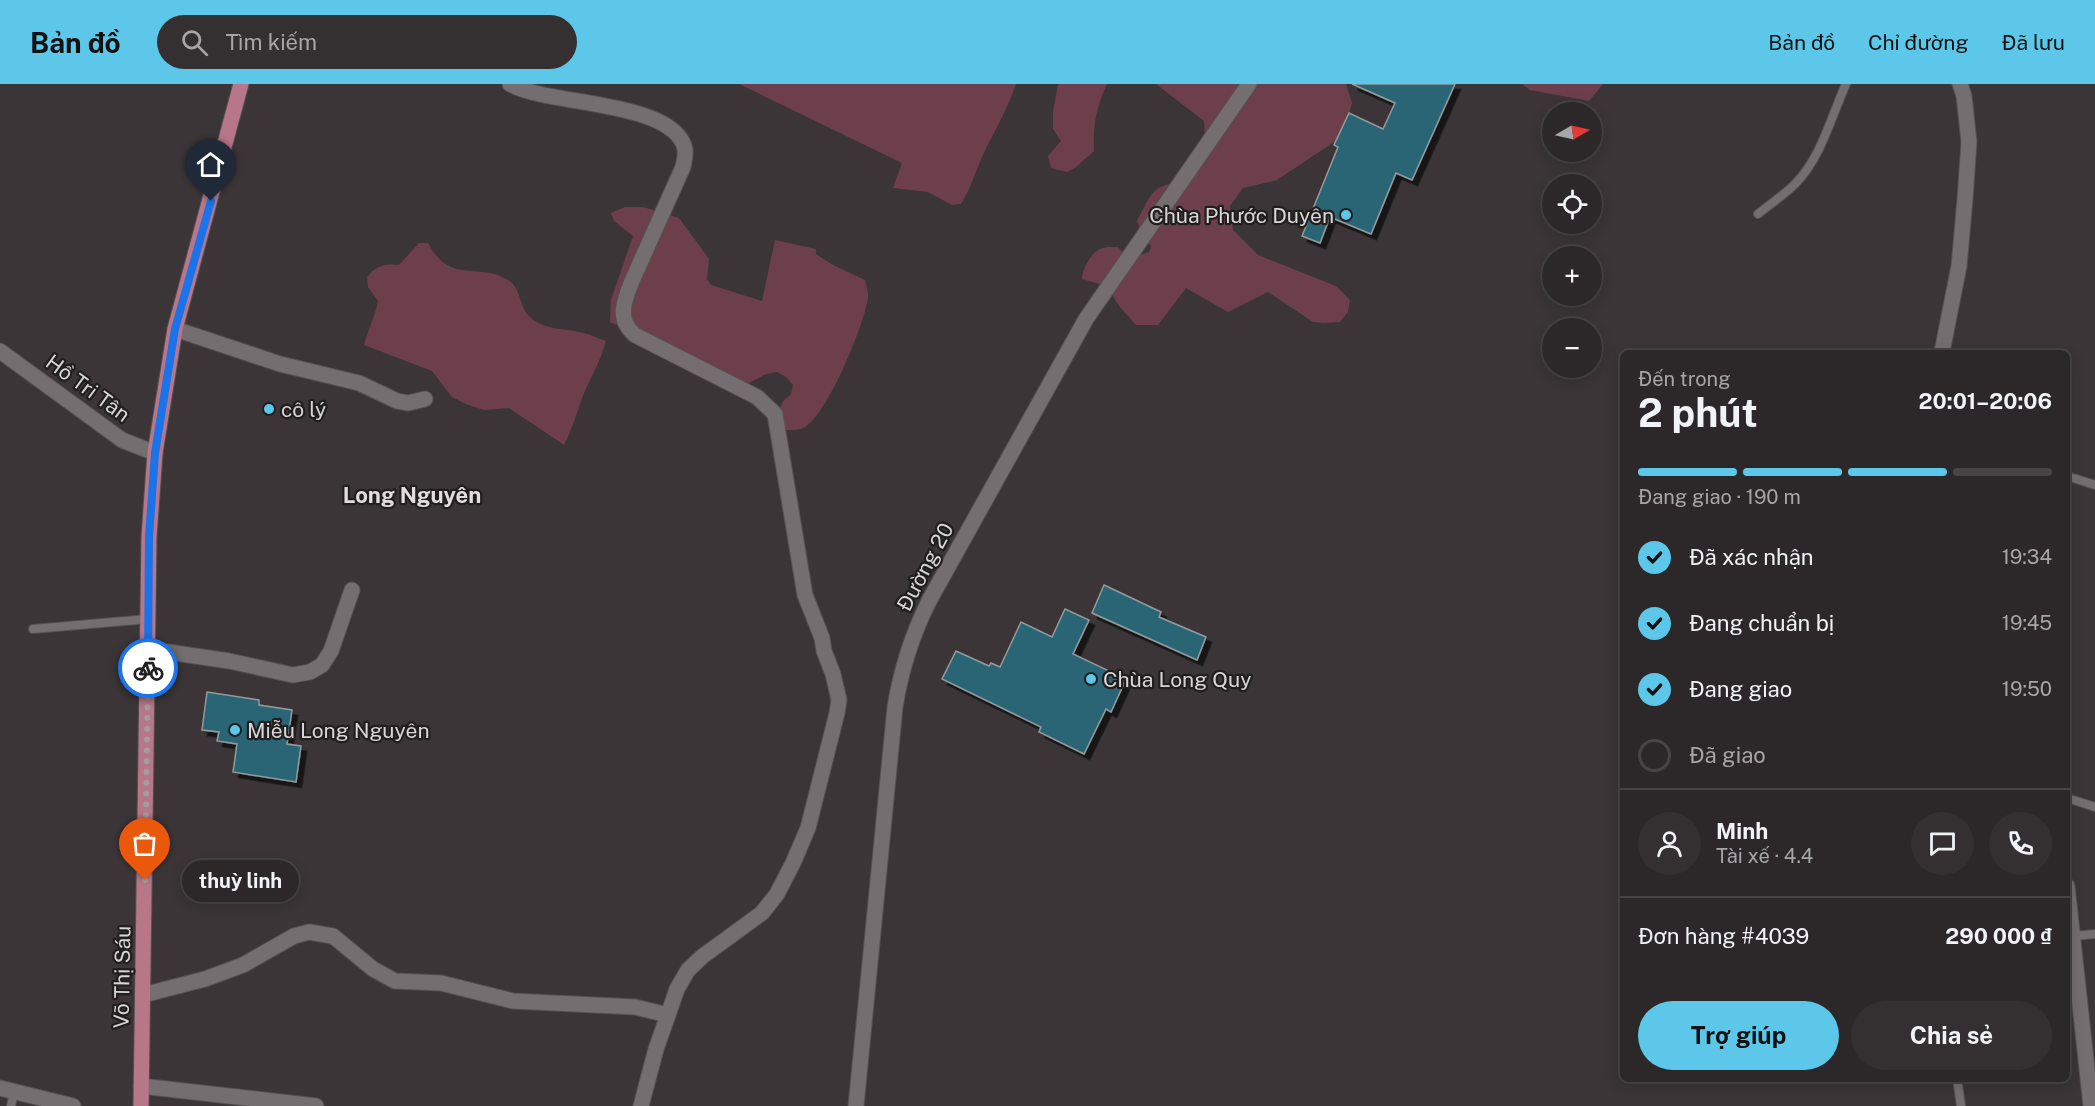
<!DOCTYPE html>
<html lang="vi">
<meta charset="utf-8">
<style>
:root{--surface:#2c2829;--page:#343031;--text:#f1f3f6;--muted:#a6a6a8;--line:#484446;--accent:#5cc7e8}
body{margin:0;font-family:"Public Sans",sans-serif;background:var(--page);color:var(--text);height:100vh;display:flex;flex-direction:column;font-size:22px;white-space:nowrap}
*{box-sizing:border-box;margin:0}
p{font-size:20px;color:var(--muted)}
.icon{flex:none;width:33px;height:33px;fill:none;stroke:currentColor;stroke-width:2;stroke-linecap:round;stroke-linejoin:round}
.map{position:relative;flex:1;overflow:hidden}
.sheet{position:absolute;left:1620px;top:266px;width:450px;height:732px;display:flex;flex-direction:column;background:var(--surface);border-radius:9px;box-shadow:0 3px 15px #0003,0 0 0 2px var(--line)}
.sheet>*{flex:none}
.needle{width:39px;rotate:81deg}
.buttons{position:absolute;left:1542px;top:18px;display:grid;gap:12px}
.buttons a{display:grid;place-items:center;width:60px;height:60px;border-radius:50%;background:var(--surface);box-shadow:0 3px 15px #0003,0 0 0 2px var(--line);font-size:30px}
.pin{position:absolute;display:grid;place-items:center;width:51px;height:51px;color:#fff;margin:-62px -26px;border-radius:50% 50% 50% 0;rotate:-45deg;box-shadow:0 0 6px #0007}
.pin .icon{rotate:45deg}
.courier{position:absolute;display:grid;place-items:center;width:60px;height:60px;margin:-30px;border:4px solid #1a73e8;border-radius:50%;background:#fff;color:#222;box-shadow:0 2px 8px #0007}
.bubble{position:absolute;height:42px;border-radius:21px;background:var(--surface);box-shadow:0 3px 15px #0003,0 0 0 2px var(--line);font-size:20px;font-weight:700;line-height:42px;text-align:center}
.headline em{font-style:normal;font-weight:700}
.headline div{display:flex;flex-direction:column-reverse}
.headline{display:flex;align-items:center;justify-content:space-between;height:102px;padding:0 18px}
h1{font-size:39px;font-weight:700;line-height:45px}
.bar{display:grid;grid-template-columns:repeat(4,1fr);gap:9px 6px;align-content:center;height:72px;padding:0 18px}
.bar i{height:8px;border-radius:4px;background:var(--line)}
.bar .on{background:var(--accent)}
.bar p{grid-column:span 4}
.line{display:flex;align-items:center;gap:15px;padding:0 18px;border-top:2px solid var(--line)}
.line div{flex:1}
.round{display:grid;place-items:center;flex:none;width:63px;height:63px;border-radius:32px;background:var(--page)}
ol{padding:0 18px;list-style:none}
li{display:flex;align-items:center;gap:18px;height:66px}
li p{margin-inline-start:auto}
li .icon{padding:6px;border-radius:50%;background:var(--accent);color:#111;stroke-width:4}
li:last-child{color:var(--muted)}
li i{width:33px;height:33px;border:3px solid var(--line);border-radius:50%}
.cta{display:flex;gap:12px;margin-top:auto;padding:12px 18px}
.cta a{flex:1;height:69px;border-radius:36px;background:var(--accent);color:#111;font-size:24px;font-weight:700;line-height:69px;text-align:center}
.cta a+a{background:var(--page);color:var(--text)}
header{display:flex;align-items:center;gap:36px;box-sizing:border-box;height:84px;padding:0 30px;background:var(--accent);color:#111}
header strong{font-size:28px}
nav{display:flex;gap:33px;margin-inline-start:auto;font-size:21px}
.search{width:420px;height:54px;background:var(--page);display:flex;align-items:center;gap:15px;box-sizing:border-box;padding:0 21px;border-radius:33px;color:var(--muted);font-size:22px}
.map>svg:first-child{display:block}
.green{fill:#6d3f4d}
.building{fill:#2b6576;stroke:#939a9c;stroke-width:1.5;filter:url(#shadow)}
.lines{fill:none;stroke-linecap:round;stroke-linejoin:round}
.lane-casing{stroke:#555152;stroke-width:10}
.street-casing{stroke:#555152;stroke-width:17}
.secondary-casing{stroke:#555152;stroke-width:17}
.primary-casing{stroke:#555152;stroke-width:17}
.lane{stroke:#756e70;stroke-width:8}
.street{stroke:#756e70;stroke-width:15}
.secondary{stroke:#756e70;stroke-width:15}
.primary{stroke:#b7768a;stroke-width:15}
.done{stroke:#a29d9e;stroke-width:6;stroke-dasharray:0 10.8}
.route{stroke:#1a73e8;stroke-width:8}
.poi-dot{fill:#5cc7e8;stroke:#201e1e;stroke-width:2}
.labels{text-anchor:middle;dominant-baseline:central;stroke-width:4.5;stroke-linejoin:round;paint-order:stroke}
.poi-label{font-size:21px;fill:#d9d5d6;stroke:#201e1e;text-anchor:start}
.street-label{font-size:21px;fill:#d9d5d6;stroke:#201e1e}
.neighbourhood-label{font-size:22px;font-weight:bold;fill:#e3dbdd;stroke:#201e1e}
</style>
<header>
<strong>Bản đồ</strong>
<div class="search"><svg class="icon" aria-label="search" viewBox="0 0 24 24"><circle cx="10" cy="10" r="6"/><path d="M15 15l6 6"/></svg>Tìm kiếm</div>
<nav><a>Bản đồ</a><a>Chỉ đường</a><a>Đã lưu</a></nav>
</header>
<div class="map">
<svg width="2095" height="1022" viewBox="0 0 2095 1022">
<defs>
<filter id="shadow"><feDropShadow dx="5.5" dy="5.5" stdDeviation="0" flood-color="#0009"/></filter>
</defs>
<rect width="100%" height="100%" fill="#3b3537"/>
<!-- green -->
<g class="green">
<path d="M 739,0 L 1016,0 C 1008,25 993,49 982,73 C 975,89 970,106 961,120 L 952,121 L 928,108 L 893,104 L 902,79 Z"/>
<path d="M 1058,0 L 1107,0 C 1096,23 1093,42 1094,67 L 1076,83 L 1067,88 L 1051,84 L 1048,72 L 1061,57 L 1053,45 L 1053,28 Z"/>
<path d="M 1156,0 L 1346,0 L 1352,19 L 1343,52 L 1277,96 L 1243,104 L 1230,122 L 1233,146 L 1258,171 L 1336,202 L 1350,216 L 1348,228 L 1340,238 L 1325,239 L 1313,238 L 1268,208 L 1228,228 L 1186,204 L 1158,241 L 1136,241 L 1120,223 L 1106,202 L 1082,195 C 1082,186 1090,171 1098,166 C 1104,162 1111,163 1118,163 L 1125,171 L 1140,171 L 1149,168 L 1151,162 L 1143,152 L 1137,137 C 1151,111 1151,100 1184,98 L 1205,57 L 1204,37 Z"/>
<path d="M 1522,0 L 1603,0 L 1589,17 L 1530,6 Z"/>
<path d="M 625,123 L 643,123 L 679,134 L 709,175 L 707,195 L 711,201 L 762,217 L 775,156 L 816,165 L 816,170 L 833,181 L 865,196 C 866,202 869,209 868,214 C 864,241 827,333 803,344 C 797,347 786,346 780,345 C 779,328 777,321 791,310 L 793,301 L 786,293 L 777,288 L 766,290 L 747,300 L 610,238 L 611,216 L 633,152 L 614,137 L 611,129 Z"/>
<path d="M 419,159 L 428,159 C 451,202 477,177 508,196 C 521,204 519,221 528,231 C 542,247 566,244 584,249 C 592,251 599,255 606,257 C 601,276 592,291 584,309 C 577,327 573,344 564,361 L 509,324 L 484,326 L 466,320 L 452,313 L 432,287 L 364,261 C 368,245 375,233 378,217 L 368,203 L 367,193 C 376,182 384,179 399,181 Z"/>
</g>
<!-- building -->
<g class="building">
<path d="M 1352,0 L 1455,0 L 1412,96 L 1396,89 L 1371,150 L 1330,133 L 1320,159 L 1302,152 L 1338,63 L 1334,61 L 1349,29 L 1383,45 L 1395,19 Z"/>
<path d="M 1104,501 L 1161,528 L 1159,533 L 1206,553 L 1197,576 L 1092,529 Z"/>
<path d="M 1065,525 L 1089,536 L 1073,570 L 1126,595 L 1111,628 L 1106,625 L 1084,670 L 1039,648 L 1041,643 L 942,595 L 956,567 L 989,582 L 991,579 L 1000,583 L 1021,538 L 1052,553 Z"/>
<path d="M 207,608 L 259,616 L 259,621 L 292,626 L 287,660 L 301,662 L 296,698 L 233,688 L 237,660 L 217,657 L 219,648 L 202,646 Z"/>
</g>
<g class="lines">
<!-- lane casing -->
<g class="lane-casing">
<g id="lane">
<path d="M 1758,130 C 1770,120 1784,111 1795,100 C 1821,74 1831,33 1846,0"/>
<path d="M 2067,392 L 2095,401"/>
<path d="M 33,545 L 148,535"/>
<path d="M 2067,714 L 2095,723"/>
<path d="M 2073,852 L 2095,850"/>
<path d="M 1957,994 L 1961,1022"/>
<path d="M 11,1022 L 14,1008"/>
</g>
</g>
<!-- street casing -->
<g class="street-casing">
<g id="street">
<path d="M 510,0 C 548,22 674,16 685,65 C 686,71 684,78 683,83 L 632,197 C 624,217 616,235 635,251 L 757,313 L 775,330 L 805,511 L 822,554 L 824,567 L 833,590 L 839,616 L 837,629 L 808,744 L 793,779 L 777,810 L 762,829 L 703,872 L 688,886 L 677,905 L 668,931 L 656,965 L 641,1022"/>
<path d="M 175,245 L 280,280 L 359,299 L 397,317 L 408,319 L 425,315"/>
<path d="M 1942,268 L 1959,182 L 1965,115 L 1969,58 L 1964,12 L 1960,0"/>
<path d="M 148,565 L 229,577 L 293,591 L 310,588 L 322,581 L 331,567 L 352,506"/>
<path d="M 2067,802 L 2091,1022"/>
<path d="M 143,911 L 205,895 L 243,881 L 294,852 L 309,848 L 333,852 L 373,885 L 395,897 L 441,899 L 513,917 L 635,923 L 668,931"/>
<path d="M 141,1002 L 316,1022"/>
<path d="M 0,1004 L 73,1022"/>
</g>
</g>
<!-- secondary casing -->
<g class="secondary-casing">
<g id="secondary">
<path d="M 0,267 L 122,356 L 155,369"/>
<path d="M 856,1022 L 895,623 C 901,586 912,551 929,517 L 1086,235 L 1249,0"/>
</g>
</g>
<!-- primary casing -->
<g class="primary-casing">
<path id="primary" d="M 141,1022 L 149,453 L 155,369 L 175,245 L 241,0"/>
</g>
<!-- lane -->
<use href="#lane" class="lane"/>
<!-- street -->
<use href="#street" class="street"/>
<!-- secondary -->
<use href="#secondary" class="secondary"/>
<!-- primary -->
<use href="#primary" class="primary"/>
</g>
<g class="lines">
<!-- done -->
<path class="done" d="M 145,796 L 148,584"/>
<!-- route -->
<path class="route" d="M 148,584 L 149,453 L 155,369 L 175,245 L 211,117"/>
</g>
<!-- markers -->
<g class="poi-dot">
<circle cx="1346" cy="131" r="6"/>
<circle cx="269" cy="325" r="6"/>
<circle cx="1091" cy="595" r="6"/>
<circle cx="235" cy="646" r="6"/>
</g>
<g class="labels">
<!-- poi labels -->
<g class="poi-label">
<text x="1334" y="131" text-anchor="end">Chùa Phước Duyên</text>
<text x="281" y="325">cô lý</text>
<text x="1103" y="595">Chùa Long Quy</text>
<text x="247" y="646">Miễu Long Nguyên</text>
</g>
<!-- street labels -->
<g class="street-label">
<text transform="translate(88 304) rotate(36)">Hồ Tri Tân</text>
<text transform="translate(925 483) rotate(-62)">Đường 20</text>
<text transform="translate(122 893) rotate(-89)">Võ Thị Sáu</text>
</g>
<!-- neighbourhood labels -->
<g class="neighbourhood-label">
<text x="412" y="411">Long Nguyên</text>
</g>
</g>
</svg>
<div class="buttons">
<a><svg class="needle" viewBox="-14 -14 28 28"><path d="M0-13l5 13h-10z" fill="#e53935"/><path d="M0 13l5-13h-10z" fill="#a6a6a8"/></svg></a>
<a><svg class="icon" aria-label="locate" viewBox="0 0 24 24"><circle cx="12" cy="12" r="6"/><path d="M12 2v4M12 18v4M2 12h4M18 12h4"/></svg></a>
<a>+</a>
<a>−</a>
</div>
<div class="pin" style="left:145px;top:796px;background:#ea580c"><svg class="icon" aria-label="bag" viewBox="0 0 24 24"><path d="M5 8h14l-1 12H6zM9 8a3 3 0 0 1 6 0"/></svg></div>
<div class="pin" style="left:211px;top:117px;background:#1f2937"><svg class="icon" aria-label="home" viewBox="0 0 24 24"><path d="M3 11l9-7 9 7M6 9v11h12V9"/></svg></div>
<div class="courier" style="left:148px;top:584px"><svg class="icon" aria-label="bike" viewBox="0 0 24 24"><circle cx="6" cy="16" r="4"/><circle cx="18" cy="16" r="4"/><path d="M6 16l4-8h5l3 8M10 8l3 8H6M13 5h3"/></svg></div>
<div class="bubble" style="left:182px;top:776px;width:117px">thuỳ linh</div>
<section class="sheet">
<div class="headline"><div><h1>2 phút</h1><p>Đến trong</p></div><em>20:01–20:06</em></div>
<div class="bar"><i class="on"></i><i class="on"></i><i class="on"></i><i></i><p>Đang giao · 190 m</p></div>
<ol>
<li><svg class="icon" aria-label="check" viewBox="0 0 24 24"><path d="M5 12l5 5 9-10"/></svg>Đã xác nhận<p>19:34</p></li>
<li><svg class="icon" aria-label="check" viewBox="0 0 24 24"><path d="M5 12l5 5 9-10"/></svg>Đang chuẩn bị<p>19:45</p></li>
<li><svg class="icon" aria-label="check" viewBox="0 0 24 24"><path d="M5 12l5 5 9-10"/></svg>Đang giao<p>19:50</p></li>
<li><i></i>Đã giao</li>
</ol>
<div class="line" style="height:108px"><a class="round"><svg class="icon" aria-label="person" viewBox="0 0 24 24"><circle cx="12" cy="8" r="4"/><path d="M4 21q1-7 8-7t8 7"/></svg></a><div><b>Minh</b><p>Tài xế · 4.4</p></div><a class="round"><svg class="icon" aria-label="chat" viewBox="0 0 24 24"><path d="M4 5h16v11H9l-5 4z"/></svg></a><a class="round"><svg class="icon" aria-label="phone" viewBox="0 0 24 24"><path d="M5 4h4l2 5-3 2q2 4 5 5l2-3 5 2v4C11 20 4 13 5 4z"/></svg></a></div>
<div class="line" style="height:78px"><div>Đơn hàng #4039</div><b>290 000 ₫</b></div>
<div class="cta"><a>Trợ giúp</a><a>Chia sẻ</a></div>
</section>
</div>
